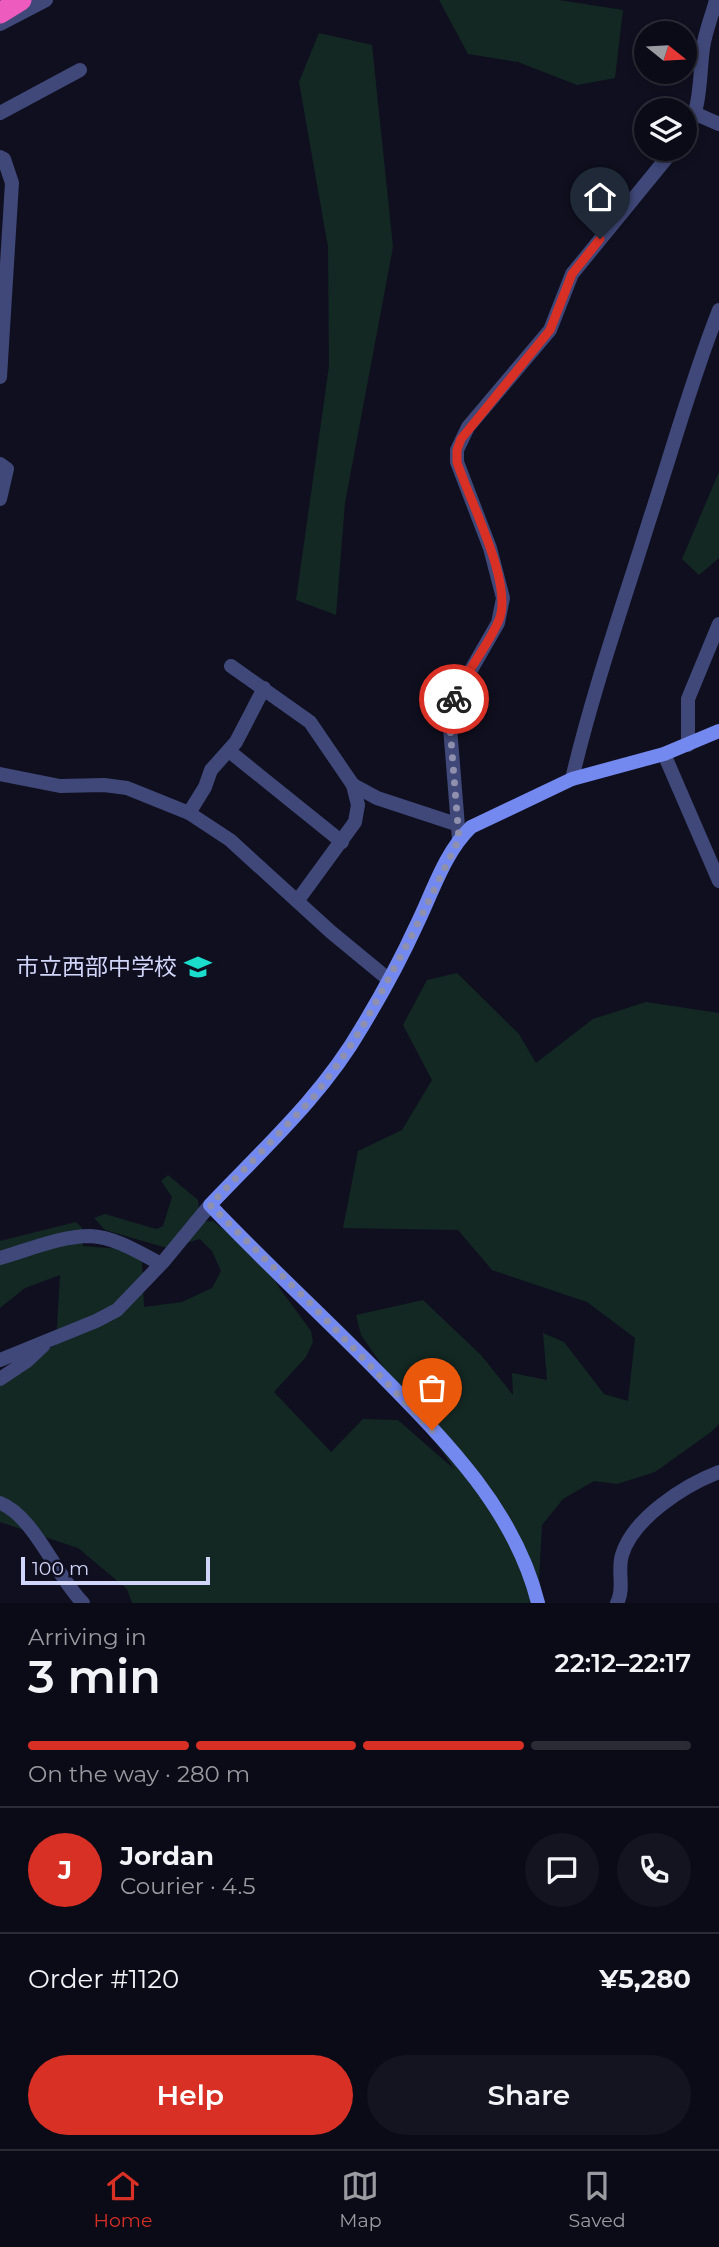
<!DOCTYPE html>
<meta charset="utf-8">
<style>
:root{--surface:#0b0b17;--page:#141420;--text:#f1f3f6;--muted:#9a9ba1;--line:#2b2b36;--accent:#d93025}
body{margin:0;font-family:Montserrat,"Noto Sans JP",sans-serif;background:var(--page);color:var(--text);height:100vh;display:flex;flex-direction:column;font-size:26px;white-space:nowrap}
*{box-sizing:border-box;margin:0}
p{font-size:23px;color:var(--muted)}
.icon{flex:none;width:38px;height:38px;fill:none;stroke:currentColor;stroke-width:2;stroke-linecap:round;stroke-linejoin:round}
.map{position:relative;height:1603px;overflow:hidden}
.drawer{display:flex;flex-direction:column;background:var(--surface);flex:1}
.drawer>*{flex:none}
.needle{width:46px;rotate:108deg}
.controls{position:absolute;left:634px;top:21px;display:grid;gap:14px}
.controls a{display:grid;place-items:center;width:63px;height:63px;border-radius:50%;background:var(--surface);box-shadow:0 4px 10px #0003,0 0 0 2px var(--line);font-size:35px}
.scale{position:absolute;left:21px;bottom:18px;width:189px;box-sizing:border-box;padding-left:7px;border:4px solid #d2d5fa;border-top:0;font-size:19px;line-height:24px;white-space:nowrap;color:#d2d5fa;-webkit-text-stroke:5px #0f0f1f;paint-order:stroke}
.pin{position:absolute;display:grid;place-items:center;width:60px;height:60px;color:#fff;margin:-72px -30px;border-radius:50% 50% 50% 0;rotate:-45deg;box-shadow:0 0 7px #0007}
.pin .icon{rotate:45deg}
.courier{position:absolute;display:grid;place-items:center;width:70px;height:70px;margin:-35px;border:5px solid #d93025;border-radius:50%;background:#fff;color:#222;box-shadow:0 2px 9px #0007}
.head em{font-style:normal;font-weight:600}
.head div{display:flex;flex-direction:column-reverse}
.head{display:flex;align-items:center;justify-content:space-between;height:119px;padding:0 28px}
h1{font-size:46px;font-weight:600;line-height:52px}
.bar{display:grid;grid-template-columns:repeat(4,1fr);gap:10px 7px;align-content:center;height:84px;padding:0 28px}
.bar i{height:9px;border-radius:5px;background:var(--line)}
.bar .selected{background:var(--accent)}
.bar p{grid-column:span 4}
.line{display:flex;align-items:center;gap:18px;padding:0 28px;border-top:2px solid var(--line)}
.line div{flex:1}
.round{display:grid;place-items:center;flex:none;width:74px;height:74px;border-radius:37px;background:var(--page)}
.button{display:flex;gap:14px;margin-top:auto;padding:14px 28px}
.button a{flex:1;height:80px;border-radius:42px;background:var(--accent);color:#fff;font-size:28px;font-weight:600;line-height:80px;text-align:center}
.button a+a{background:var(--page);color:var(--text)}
.menu{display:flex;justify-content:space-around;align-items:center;height:98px;border-top:2px solid var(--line);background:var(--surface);font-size:19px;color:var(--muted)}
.menu a{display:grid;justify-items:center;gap:4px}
.menu .selected{color:var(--accent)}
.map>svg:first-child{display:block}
.green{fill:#132823}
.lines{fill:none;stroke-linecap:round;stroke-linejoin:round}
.street{stroke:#3f4878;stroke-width:14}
.secondary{stroke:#7489ef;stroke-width:14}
.highway{stroke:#ec5bbd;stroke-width:21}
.done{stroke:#8e90ad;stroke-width:7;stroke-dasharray:0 12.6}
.route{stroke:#d93025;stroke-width:9}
.labels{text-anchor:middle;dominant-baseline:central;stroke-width:5;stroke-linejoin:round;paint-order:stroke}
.poi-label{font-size:23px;fill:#d2d5fa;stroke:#0f0f1f;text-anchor:end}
</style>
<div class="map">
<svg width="719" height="1603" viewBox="0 0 719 1603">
<rect width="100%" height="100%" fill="#0f0f1f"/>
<!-- green -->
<g class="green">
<path d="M 439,0 L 559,0 L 623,10 L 615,78 L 577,85 L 518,62 L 468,54 Z"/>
<path d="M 319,33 L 372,45 L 393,247 L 345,503 L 336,615 L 296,600 L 329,366 L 328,247 L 299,82 Z"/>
<path d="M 719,472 L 719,558 L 699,575 L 682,559 Z"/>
<path d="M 457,973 L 519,1034 L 536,1063 L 593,1019 L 646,1002 L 719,1013 L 719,1424 L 711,1432 L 655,1472 L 617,1484 L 594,1481 L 563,1499 L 542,1525 L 539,1579 L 530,1603 L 132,1603 L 127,1589 L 78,1548 L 0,1522 L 0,1372 L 56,1345 L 60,1275 L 25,1288 L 0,1308 L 0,1241 L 76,1222 L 82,1228 L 83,1246 L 121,1249 L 142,1261 L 144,1307 L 182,1302 L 212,1288 L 221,1271 L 212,1251 L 200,1239 L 189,1242 L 174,1250 L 105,1230 L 94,1218 L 105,1214 L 156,1229 L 163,1226 L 172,1197 L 161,1181 L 168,1175 L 198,1200 L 200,1222 L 213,1221 L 263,1261 L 280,1289 L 311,1331 L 313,1342 L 306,1357 L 274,1392 L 331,1452 L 363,1419 L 398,1420 L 455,1470 L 361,1335 L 356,1315 L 423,1300 L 481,1355 L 513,1395 L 512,1373 L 547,1380 L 543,1333 L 564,1342 L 604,1394 L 628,1401 L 635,1338 L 587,1302 L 492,1270 L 458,1230 L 343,1228 L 358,1151 L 402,1130 L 432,1080 L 403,1025 L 427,980 Z"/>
</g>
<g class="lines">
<!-- street -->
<g class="street">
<path d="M 0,24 L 46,0"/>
<path d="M 0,113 L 80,70"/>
<path d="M 694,113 L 719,124"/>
<path d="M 684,135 C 702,110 699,77 703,48 C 705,32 712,16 716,0"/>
<path d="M 0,157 L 4,159 L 12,183 L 0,377"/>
<path d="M 0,464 L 7,469 L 0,499"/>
<path d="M 231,666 L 310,722 L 353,785 L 358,805 L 355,822 L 298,900"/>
<path d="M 688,745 L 688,699 L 719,624"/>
<path d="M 229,751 L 342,842"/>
<path d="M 664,754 L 719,881"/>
<path d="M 0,774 L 60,786 L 104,785 L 127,788 L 189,813 L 230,840 L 331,932 L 388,979"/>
<path d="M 572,779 C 593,690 623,605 650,518 C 673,448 692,378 719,310"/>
<path d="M 353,785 L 377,798 L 456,824"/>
<path d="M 189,813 L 205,787 L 211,770 L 236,742 L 264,688"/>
<path d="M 459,839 L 450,727 L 452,703 L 498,623 L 503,598 L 490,548 L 457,462 L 457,450 L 468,427 L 550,330 L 572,274 L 674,149"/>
<path d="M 0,1258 C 28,1250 61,1236 90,1236 C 115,1237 140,1253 161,1264"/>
<path d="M 0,1360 L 96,1321 L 117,1310 L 163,1262 L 210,1205"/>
<path d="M 0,1379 L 27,1361 L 43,1346"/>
<path d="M 0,1503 C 34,1516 56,1576 83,1603"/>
<path d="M 617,1603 C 625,1589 617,1571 622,1555 C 633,1518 685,1485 719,1472"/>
</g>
<!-- secondary -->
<path class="secondary" d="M 538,1603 C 515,1510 445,1440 380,1374 C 324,1317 265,1263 210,1205 C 264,1148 323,1095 362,1027 C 382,994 401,959 417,924 C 433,891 445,852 471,827 L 572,779 L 664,754 L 719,731"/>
<!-- highway -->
<path class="highway" d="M 0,13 L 21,0"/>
</g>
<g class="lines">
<!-- done -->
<path class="done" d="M 432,1430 L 309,1302 L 210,1205 L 313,1098 L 343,1057 L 363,1026 L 412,935 L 459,839 L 450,727 L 454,699"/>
<!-- route -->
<path class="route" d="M 454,699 C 466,671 487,648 499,620 C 514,584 469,500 457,462 L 457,450 L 461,439 L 550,330 L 572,274 L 600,239"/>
</g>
<!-- icons -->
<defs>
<g id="school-bare" transform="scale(2.1)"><path d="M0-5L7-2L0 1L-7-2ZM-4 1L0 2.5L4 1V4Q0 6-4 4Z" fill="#1adecb" stroke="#0f0f1f" stroke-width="2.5" paint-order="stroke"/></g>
</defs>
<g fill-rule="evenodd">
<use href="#school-bare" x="198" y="967"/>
</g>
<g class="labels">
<!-- poi labels -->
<g class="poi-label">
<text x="177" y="967">市立西部中学校</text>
</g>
</g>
</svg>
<div class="controls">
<a><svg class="needle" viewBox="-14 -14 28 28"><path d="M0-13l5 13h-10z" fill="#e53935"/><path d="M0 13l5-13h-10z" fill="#9a9ba1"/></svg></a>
<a><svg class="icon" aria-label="layers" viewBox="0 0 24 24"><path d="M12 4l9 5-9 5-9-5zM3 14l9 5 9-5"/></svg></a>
</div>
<div class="scale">100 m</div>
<div class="pin" style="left:432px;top:1430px;background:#ea580c"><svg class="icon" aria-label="bag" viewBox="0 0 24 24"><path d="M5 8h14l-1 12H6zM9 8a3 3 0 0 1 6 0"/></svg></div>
<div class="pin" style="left:600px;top:239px;background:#1f2937"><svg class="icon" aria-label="home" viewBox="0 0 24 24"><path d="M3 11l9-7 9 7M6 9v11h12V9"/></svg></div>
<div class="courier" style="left:454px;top:699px"><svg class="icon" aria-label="bike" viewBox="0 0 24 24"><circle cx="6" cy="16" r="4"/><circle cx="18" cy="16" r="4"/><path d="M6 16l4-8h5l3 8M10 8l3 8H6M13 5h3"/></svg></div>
</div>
<section class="drawer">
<div class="head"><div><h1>3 min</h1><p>Arriving in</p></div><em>22:12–22:17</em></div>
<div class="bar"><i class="selected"></i><i class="selected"></i><i class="selected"></i><i></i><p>On the way · 280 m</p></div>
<div class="line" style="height:126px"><b class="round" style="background:var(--accent);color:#fff">J</b><div><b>Jordan</b><p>Courier · 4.5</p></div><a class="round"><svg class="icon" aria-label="chat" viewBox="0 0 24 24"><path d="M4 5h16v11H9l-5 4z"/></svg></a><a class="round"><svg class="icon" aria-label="phone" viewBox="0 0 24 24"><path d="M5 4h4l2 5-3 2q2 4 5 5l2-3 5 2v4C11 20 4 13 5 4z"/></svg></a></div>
<div class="line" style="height:91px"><div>Order #1120</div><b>¥5,280</b></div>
<div class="button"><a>Help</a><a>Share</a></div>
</section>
<nav class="menu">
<a class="selected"><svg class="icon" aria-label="home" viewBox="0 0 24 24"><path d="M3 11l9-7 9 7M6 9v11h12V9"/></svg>Home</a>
<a><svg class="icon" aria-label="map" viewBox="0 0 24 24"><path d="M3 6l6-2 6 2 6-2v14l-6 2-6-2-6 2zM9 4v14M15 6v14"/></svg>Map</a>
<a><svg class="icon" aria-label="saved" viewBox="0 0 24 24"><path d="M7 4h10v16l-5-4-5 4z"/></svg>Saved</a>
</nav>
